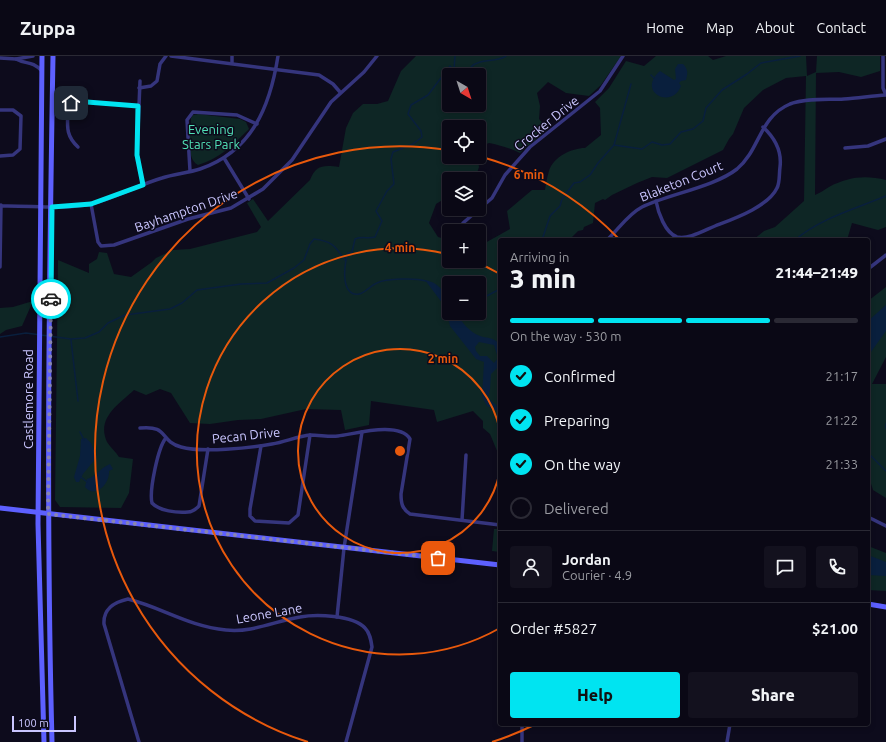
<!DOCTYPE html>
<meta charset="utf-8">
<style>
:root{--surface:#0a0815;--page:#13111e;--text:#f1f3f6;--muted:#999aa0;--line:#2a2934;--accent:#00e4f1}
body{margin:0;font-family:Ubuntu,sans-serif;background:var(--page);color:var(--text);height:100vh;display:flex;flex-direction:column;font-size:15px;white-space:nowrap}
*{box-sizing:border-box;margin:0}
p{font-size:13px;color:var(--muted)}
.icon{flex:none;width:22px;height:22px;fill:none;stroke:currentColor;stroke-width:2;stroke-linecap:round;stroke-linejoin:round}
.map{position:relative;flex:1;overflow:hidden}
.side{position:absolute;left:498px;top:182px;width:372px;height:488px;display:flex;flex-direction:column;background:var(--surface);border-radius:4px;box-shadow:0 2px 6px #0003,0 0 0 1px var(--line)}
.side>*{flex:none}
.needle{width:26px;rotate:141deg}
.controls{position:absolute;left:442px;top:12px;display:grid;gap:8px}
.controls a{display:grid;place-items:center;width:44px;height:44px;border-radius:4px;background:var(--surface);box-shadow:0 2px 6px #0003,0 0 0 1px var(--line);font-size:20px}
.scale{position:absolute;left:12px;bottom:10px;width:64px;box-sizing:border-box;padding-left:4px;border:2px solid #cac6ff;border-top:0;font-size:11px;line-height:14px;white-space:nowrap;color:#cac6ff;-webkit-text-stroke:3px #0d0b1c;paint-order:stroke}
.pin{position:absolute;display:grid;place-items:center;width:34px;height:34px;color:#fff;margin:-17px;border-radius:8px;box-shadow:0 2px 6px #0006}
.courier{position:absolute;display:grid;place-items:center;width:40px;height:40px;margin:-20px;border:3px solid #00e4f1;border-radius:50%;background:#fff;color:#222;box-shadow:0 1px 5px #0007}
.head em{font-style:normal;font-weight:800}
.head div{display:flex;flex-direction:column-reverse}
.head{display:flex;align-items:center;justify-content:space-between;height:68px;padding:0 12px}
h1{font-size:26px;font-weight:800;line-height:30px}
.bar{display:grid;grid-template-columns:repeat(4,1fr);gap:6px 4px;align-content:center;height:48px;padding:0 12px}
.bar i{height:5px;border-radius:3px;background:var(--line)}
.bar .active{background:var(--accent)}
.bar p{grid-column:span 4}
.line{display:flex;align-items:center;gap:10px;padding:0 12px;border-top:1px solid var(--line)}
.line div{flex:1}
.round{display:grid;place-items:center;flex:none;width:42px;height:42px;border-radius:4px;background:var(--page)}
ol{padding:0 12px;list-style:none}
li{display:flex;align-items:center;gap:12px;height:44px}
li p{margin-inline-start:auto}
li .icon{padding:4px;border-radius:50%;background:var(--accent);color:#111;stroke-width:4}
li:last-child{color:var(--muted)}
li i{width:22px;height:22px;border:2px solid var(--line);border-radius:50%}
.primary-button{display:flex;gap:8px;margin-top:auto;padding:8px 12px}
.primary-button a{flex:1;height:46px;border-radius:4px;background:var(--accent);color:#111;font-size:16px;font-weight:800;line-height:46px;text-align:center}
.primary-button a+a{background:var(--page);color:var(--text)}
header{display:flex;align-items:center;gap:24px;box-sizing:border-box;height:56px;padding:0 20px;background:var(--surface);border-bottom:1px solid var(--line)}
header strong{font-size:19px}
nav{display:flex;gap:22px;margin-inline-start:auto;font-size:14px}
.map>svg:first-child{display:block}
.green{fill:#0e2625;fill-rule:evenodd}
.water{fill:#091f3d;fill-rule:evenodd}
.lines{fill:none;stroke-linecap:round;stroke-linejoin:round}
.stream{stroke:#091f3d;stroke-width:1.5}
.street{stroke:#35357d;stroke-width:3.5}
.secondary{stroke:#5d60ff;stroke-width:5}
.done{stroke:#8885b0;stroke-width:4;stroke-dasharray:0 7.2}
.route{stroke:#00e4f1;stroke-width:5}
.ring{fill:none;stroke:#e8590c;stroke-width:2}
.labels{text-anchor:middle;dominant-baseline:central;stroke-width:3;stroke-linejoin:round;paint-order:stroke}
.street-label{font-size:13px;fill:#cac6ff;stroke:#0d0b1c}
.park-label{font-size:13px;fill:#51e0b6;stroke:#0d0b1c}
.centre{fill:#e8590c;stroke:#0d0b1c;stroke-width:2}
.ring-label{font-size:12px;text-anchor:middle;font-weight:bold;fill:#e8590c;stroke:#0d0b1c;stroke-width:3;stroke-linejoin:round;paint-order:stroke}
</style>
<header>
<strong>Zuppa</strong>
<nav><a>Home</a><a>Map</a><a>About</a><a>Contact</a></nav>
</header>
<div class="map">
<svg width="886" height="686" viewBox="0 0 886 686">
<rect width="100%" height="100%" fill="#0d0b1c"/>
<!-- green -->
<g class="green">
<path d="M 416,0 L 621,0 L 601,29 L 589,40 L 566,37 L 548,26 L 537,37 L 540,50 L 539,63 L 548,73 L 520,97 C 510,92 499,89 489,87 L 479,91 L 479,71 L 449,71 L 449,101 L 477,101 L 479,111 L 475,123 L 449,123 L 449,140 L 436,148 L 429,167 L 438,181 L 449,184 L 449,205 L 479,205 L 479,187 L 485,187 L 510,173 L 507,155 L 532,134 L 545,134 C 546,128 547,121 549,115 C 553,101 572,92 585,92 L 601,79 L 600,52 L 595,46 L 609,32 L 626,5 L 644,10 L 656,0 L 708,0 L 713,4 L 726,0 L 806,0 L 807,20 L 816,16 L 817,0 L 880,0 L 880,15 L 861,21 L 839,16 L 816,17 L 815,139 C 820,137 824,134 829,131 C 848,121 865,119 886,124 L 886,171 L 878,174 L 852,167 L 847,184 L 753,184 L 764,175 L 775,171 L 804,145 L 806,20 L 786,22 L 763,34 L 744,52 L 733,78 L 729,83 L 723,94 L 667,122 L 652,121 L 637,127 L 612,139 L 605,144 L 603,143 L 595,147 L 593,167 L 584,171 L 583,174 L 578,175 L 569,184 L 500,184 L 500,402 L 490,378 L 483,372 L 483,365 L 473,355 L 437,366 L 434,354 L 371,345 L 369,369 L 345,374 L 341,354 L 306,353 L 261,363 L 238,364 L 210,368 L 190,367 L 171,337 L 160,333 L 146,339 L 134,334 C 119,348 96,362 107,386 C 110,391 116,396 119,401 L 133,403 L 129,437 L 121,452 L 60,451 L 55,444 L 58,204 L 89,217 L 89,208 L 97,203 L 99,196 L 107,197 L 114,218 L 131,221 L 152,206 L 156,202 L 173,194 L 190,193 L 257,176 L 261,171 L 247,147 L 253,143 L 268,165 L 310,124 C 316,109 323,109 339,111 L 346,72 L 353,57 L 363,48 L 377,48 L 388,45 L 401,15 ZM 449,19 L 479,19 L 479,49 L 449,49 ZM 449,227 L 479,227 L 479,257 L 449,257 Z"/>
<path d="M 198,58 L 240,63 L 246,66 L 249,73 C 234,88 219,103 198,109 C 185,102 191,75 191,62 L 193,59 Z"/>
<path d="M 886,231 L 886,301 L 872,328 L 886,328 L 886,442 L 873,434 L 868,418 L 868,245 Z"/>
<path d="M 33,245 L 22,270 L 6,274 L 0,278 L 0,252 L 13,251 Z"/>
<path d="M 494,473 L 500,473 L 500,496 L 492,495 Z"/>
<path d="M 868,490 L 886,497 L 886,535 L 868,534 Z"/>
</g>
<!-- water -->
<g class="water">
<path d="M 678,8 L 683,8 C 688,13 688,17 686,24 L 681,25 L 679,27 L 681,30 C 672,54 636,36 660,15 L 674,24 L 676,23 L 675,13 Z"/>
<path d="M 425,224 C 442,227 449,242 449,257 L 456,257 C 462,266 469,276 480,280 C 490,283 490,280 500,288 L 500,309 L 491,318 L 490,333 L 488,342 L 496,349 L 499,356 L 487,350 L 482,341 L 484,306 L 476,303 L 450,270 L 446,252 ZM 479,286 L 494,289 L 498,302 L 494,307 L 487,300 L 480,300 L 476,295 L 475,291 Z"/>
<path d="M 886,249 L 886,275 L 868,300 L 868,265 Z"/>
<path d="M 86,382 L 91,387 L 97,401 L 83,418 L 79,426 L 76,426 L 74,421 L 80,400 L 81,383 Z"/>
<path d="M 110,408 L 113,413 L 109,415 C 110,428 95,443 85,431 L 87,423 C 97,420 100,412 110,408 Z"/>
<path d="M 868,499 L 886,506 L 886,520 L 868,519 Z"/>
</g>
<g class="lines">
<!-- stream -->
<g class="stream">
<path d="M 455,0 L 454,14 L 456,19"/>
<path d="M 471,19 L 471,11 C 480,2 495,7 506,0"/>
<path d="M 651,19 L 654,22"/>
<path d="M 614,89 L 642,93 L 652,86 L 662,89 L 670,88 L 681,76 L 693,73 L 703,65 L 706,52 L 722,34 L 747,18 L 761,7 L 800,0"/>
<path d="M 542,184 L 550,160 L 560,150 L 562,143 L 574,127 L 580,126 L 590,119 L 598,107 L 614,89 L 631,28"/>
<path d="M 795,184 C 821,162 855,153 886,140"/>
<path d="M 426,225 C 417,222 386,222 377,227 C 371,229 365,237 359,238 C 340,241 344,207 348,197 L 352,196 L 355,183 C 362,180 368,183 375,181 L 382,165 L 376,155 L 387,135 L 394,128 L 391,103 L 393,96 L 413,88 L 422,81 L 421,75 L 408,58 L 411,49 L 428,39 L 450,10 L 454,14"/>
<path d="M 479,244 L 500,233"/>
<path d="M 0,281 L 26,277 L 71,283 L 85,282 L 99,276 L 108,267 L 125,259 L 170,253 L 182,247 L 197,234 L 241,228 L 267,227 L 294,212 L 304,204 L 310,188 L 314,183 C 332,185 335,190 345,204"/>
<path d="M 71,284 L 78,345"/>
<path d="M 886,368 L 886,372"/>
<path d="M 80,376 L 84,384"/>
<path d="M 868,397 L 886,415"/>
<path d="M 81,421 L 87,426"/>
</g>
<!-- street -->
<g class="street">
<path d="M 171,0 L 319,19 L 333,28 L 340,36"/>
<path d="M 0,2 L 16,3 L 33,0"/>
<path d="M 16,3 C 27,9 31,4 42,15"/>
<path d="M 232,7 L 232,0"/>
<path d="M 140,25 L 137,99 L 143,129"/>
<path d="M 139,32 L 151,30 L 157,25 L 160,8 L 166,0"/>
<path d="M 0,54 L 13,54 L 21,60 L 20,93 L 13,99 L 0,100"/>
<path d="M 78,91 C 64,78 68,68 68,50 L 74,45 L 138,50"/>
<path d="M 845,92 L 868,90 L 886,83"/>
<path d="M 224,102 L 249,143"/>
<path d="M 190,115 L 187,64 L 193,56 L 237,59 L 257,68"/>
<path d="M 656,145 C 658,156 665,177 677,181 C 688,184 705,174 715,170 C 733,163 768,151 777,132 C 780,127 779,118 780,111 C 782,95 775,82 763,71"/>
<path d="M 91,148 L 98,186 L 101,190 L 114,189 L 188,163 L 231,152 L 263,133 L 292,104 L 331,46 L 364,16 L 377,0"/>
<path d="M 0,150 C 30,149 61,154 91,148 C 115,142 138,129 162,122 C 174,118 188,117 200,113 C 252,95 270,51 278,0"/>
<path d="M 463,167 L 492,142 L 505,119 L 530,91 L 600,35 L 623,0"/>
<path d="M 607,184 C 619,173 627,159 642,151 C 669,138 714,131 737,113 C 760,94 759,61 790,48 C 806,42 827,44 844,43 C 858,42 872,40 886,39 L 883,32 L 883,0"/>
<path d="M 0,211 L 1,149"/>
<path d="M 868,213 L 886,199"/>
<path d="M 140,372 C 169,369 159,385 181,391 C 202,397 250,392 272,388 C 285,386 298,380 310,379 C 320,379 329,381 338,380 C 355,378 399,365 410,383 L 401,438 C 401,447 402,453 410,458 L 500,469"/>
<path d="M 166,382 C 158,391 149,435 152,447 C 159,455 177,457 188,456 C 193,456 196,453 199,450 L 208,393"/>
<path d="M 261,390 L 250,453 L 250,460 L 255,465 L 289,467 L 298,459 L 310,379"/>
<path d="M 868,461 L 886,470"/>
<path d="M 462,464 L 466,399"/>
<path d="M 337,561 L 344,492 L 362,376"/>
<path d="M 522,668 L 522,686"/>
<path d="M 139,686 L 104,568 C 103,552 115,546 128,543 C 163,552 188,570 226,574 C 252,577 275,565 300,561 C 316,558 353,559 365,572 C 370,577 371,584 372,591 L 346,686"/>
<path d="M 727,686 L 730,668"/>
</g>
<!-- secondary -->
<g class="secondary">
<path d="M 42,0 L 38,468 L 44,686"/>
<path d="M 0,452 L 500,509"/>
<path d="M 868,548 L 886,551"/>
<path d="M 52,686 C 46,457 49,229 53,0"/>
</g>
</g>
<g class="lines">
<!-- done -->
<path class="done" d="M 51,243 L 48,458 L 438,502"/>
<!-- route -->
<path class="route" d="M 51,243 L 52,151 L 91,148 L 143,129 L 137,99 L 138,50 L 74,45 L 71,47"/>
</g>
<!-- distance rings -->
<g class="ring">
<path d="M500 415A102 102 0 1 1 500 375"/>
<path d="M500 572A203 203 0 1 1 447 198M473 205A203 203 0 0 1 500 218"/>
<path d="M534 669A305 305 0 0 1 492 686M308 686A305 305 0 0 1 448 94M482 101A305 305 0 0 1 619 183"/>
</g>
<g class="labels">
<!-- street labels -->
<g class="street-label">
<text transform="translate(546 67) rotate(-39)">Crocker Drive</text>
<text transform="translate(681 125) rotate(-22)">Blaketon Court</text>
<text transform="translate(186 154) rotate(-19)">Bayhampton Drive</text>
<text transform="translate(28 343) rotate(-90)">Castlemore Road</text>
<text transform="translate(246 379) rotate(-6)">Pecan Drive</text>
<text transform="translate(269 557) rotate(-10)">Leone Lane</text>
</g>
<!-- park labels -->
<g class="park-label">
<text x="211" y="73">Evening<tspan x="211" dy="15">Stars Park</tspan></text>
</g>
</g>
<circle cx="400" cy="395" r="6" class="centre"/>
<g class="ring-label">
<text x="529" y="123">6 min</text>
<text x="400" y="196">4 min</text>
<text x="443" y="307">2 min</text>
</g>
</svg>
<div class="controls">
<a><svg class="needle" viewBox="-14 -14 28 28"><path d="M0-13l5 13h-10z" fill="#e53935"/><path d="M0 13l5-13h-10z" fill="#999aa0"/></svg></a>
<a><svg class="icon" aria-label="locate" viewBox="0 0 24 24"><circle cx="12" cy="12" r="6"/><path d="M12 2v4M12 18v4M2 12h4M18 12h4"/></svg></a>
<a><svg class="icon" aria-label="layers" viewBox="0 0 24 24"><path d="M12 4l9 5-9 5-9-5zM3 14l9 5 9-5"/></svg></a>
<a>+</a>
<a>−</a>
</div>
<div class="scale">100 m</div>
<div class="pin" style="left:438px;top:502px;background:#ea580c"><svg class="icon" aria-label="bag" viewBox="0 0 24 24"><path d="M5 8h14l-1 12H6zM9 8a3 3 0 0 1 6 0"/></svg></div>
<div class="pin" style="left:71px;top:47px;background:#1f2937"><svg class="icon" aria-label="home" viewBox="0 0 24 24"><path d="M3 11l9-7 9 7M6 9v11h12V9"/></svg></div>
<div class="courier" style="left:51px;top:243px"><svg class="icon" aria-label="car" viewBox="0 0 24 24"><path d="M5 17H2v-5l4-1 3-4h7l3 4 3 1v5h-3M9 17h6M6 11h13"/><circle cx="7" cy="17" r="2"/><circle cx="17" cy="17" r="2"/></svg></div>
<section class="side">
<div class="head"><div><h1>3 min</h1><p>Arriving in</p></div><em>21:44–21:49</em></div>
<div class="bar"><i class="active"></i><i class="active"></i><i class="active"></i><i></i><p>On the way · 530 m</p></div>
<ol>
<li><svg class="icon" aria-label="check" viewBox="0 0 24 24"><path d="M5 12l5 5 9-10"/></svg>Confirmed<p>21:17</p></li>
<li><svg class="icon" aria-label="check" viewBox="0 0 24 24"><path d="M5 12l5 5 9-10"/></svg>Preparing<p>21:22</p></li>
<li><svg class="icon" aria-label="check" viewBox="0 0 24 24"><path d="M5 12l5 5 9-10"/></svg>On the way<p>21:33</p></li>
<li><i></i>Delivered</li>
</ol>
<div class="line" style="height:72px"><a class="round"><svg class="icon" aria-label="person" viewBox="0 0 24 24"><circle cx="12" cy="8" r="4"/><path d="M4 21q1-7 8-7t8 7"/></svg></a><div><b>Jordan</b><p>Courier · 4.9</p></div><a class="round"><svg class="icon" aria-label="chat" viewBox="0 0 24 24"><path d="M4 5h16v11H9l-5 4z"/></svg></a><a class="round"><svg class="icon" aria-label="phone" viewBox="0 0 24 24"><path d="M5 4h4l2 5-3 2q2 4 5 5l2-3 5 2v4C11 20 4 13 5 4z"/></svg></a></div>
<div class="line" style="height:52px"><div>Order #5827</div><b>$21.00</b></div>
<div class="primary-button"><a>Help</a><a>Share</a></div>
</section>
</div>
